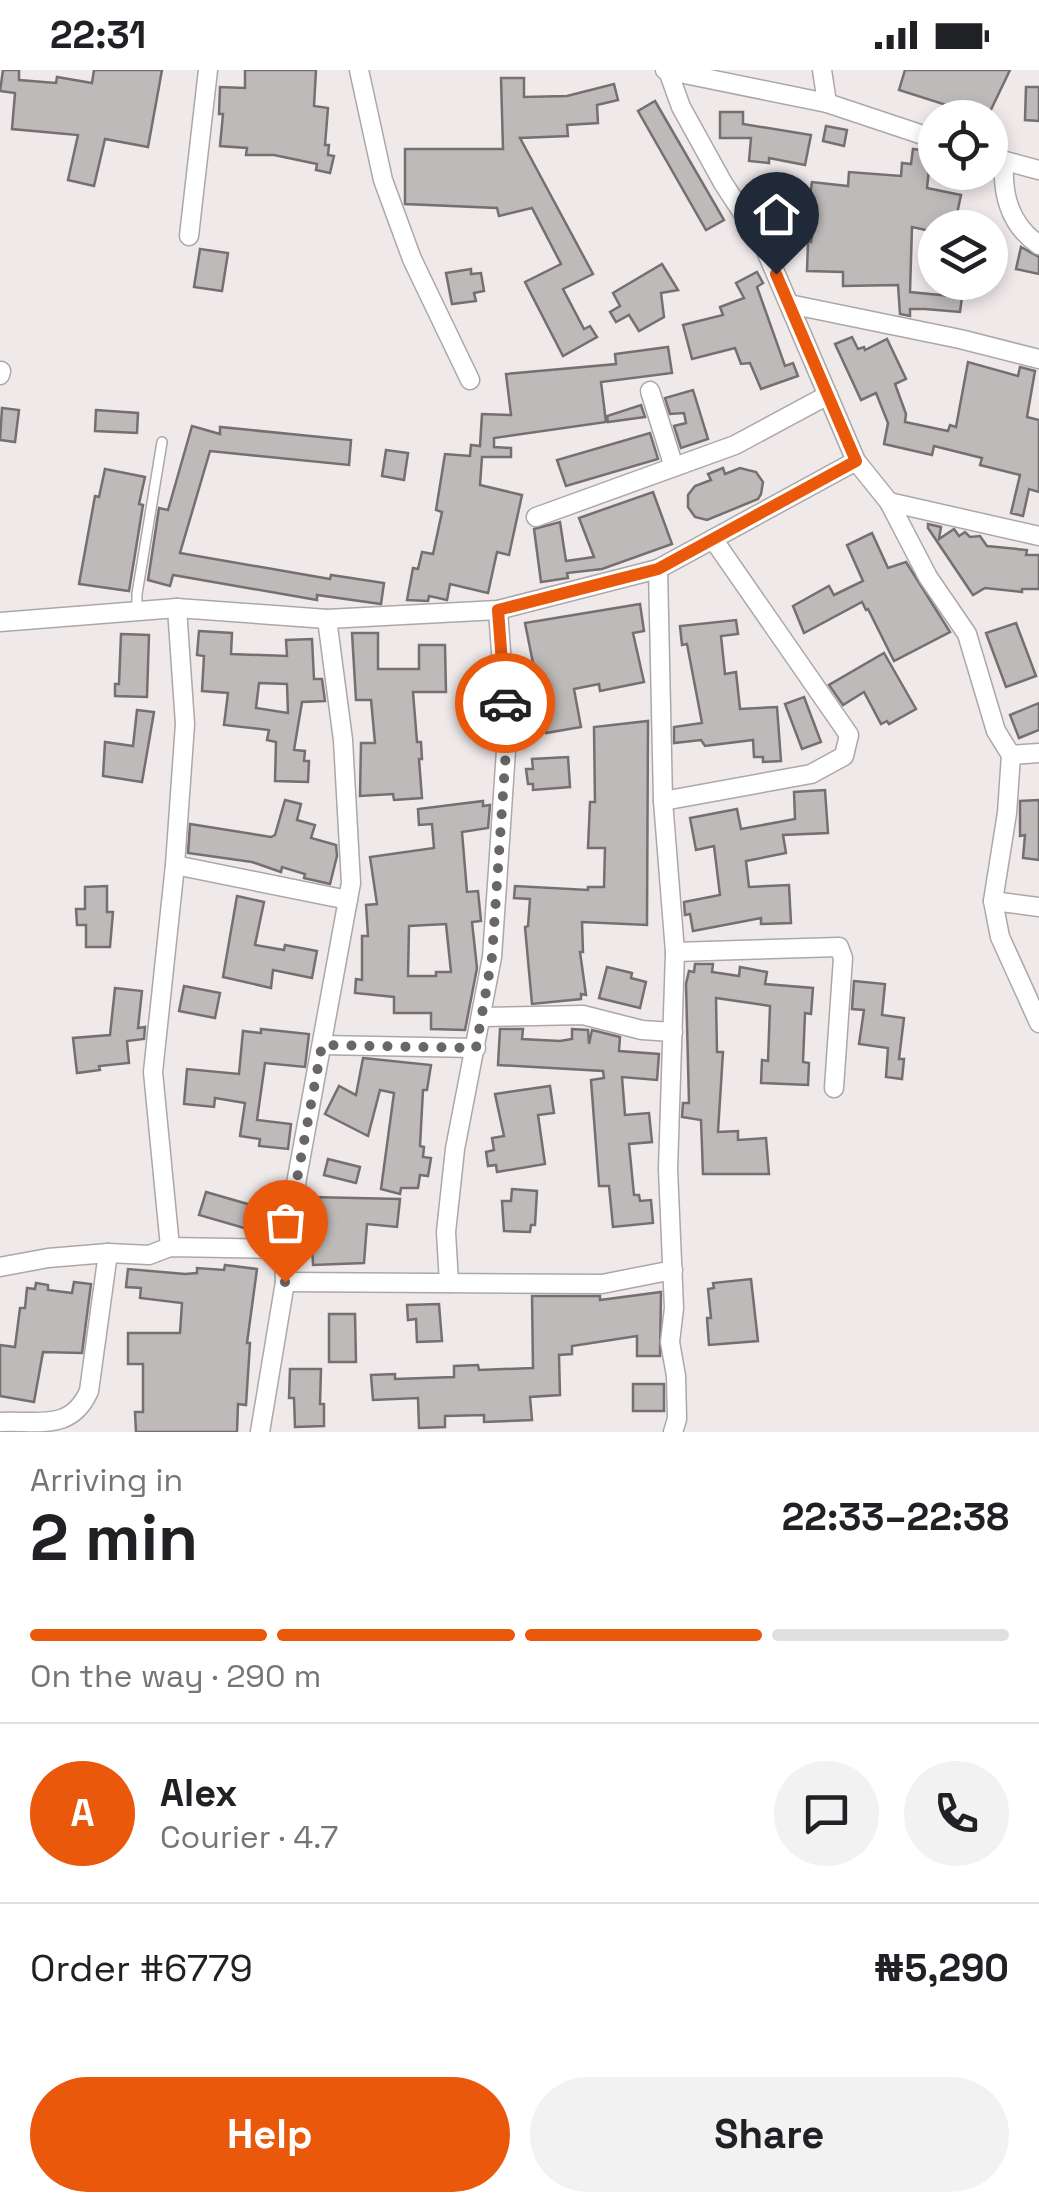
<!DOCTYPE html>
<meta charset="utf-8">
<style>
:root{--surface:#fff;--page:#f2f2f2;--text:#202124;--muted:#757577;--line:#e0e0e0;--accent:#ea580c}
body{margin:0;font-family:"Space Grotesk",sans-serif;background:var(--page);color:var(--text);height:100vh;display:flex;flex-direction:column;font-size:38px;white-space:nowrap}
*{box-sizing:border-box;margin:0}
p{font-size:32px;color:var(--muted)}
.icon{flex:none;width:55px;height:55px;fill:none;stroke:currentColor;stroke-width:2;stroke-linecap:round;stroke-linejoin:round}
.map{position:relative;height:1362px;overflow:hidden}
.details{display:flex;flex-direction:column;background:var(--surface);flex:1}
.details>*{flex:none}
.buttons{position:absolute;left:918px;top:30px;display:grid;gap:20px}
.buttons a{display:grid;place-items:center;width:90px;height:90px;border-radius:50%;background:var(--surface);box-shadow:0 5px 15px #0003;font-size:50px}
.pin{position:absolute;display:grid;place-items:center;width:85px;height:85px;color:#fff;margin:-102px -42px;border-radius:50% 50% 50% 0;rotate:-45deg;box-shadow:0 0 10px #0007}
.pin .icon{rotate:45deg}
.courier{position:absolute;display:grid;place-items:center;width:100px;height:100px;margin:-50px;border:8px solid #ea580c;border-radius:50%;background:#fff;color:#222;box-shadow:0 2px 12px #0007}
.headline em{font-style:normal;font-weight:600}
.headline div{display:flex;flex-direction:column-reverse}
.headline{display:flex;align-items:center;justify-content:space-between;height:170px;padding:0 30px}
h1{font-size:65px;font-weight:600;line-height:75px}
.bar{display:grid;grid-template-columns:repeat(4,1fr);gap:15px 10px;align-content:center;height:120px;padding:0 30px}
.bar i{height:12px;border-radius:8px;background:var(--line)}
.bar .selected{background:var(--accent)}
.bar p{grid-column:span 4}
.line{display:flex;align-items:center;gap:25px;padding:0 30px;border-top:2px solid var(--line)}
.line div{flex:1}
.round{display:grid;place-items:center;flex:none;width:105px;height:105px;border-radius:52px;background:var(--page)}
.action{display:flex;gap:20px;margin-top:auto;padding:20px 30px}
.action a{flex:1;height:115px;border-radius:60px;background:var(--accent);color:#fff;font-size:40px;font-weight:600;line-height:115px;text-align:center}
.action a+a{background:var(--page);color:var(--text)}
.status{display:flex;justify-content:space-between;align-items:center;height:70px;padding:0 50px;background:var(--surface);direction:ltr}
.status svg{height:28px;fill:currentColor}
.map>svg:first-child{display:block}
.building{fill:#bfbaba;stroke:#746f70;stroke-width:2.5;fill-rule:evenodd}
.lines{fill:none;stroke-linecap:round;stroke-linejoin:round}
.lane-casing{stroke:#ada7a8;stroke-width:12}
.street-casing{stroke:#ada7a8;stroke-width:21}
.lane{stroke:#fff;stroke-width:9}
.street{stroke:#fff;stroke-width:18}
.done{stroke:#696666;stroke-width:10;stroke-dasharray:0 18}
.route{stroke:#ea580c;stroke-width:12}
</style>
<div class="status"><b>22:31</b><svg viewBox="0 0 49 12"><path d="M0 12V9h3v3zM5 12V6h3v6zM10 12V3h3v9zM15 12V0h3v12zM26 1h20v11H26zM47 4h2v5h-2z"/></svg></div>
<div class="map">
<svg width="1039" height="1362" viewBox="0 0 1039 1362">
<rect width="100%" height="100%" fill="#efe9ea"/>
<!-- building -->
<g class="building">
<path d="M 3,0 L 19,0 L 19,10 L 56,13 L 57,7 L 92,13 L 94,0 L 162,0 L 148,77 L 105,69 L 94,116 L 68,110 L 78,65 L 12,59 L 15,23 L 0,21 Z"/>
<path d="M 245,0 L 316,0 L 314,36 L 328,38 L 325,75 L 329,75 L 328,85 L 334,86 L 330,103 L 316,100 L 317,94 L 274,85 L 246,85 L 247,78 L 220,76 L 223,44 L 219,44 L 220,17 L 245,18 Z"/>
<path d="M 905,0 L 1010,0 L 987,48 L 899,20 Z"/>
<path d="M 501,8 L 524,8 L 524,27 L 567,26 L 614,14 L 618,30 L 597,35 L 598,53 L 567,55 L 568,66 L 520,68 L 593,204 L 563,219 L 584,259 L 590,256 L 597,267 L 563,286 L 525,212 L 561,194 L 532,138 L 499,146 L 497,138 L 405,134 L 405,79 L 503,79 Z"/>
<path d="M 1026,17 L 1039,17 L 1039,51 L 1025,50 Z"/>
<path d="M 655,31 L 724,150 L 706,160 L 638,41 Z"/>
<path d="M 720,42 L 743,42 L 743,54 L 811,65 L 805,95 L 769,88 L 769,93 L 749,91 L 751,68 L 720,68 Z"/>
<path d="M 826,56 L 847,60 L 844,76 L 823,71 Z"/>
<path d="M 913,79 L 931,81 L 927,118 L 961,125 L 954,158 L 935,158 L 935,162 L 912,157 L 910,222 L 962,227 L 960,242 L 925,239 L 910,239 L 910,246 L 900,244 L 898,215 L 843,216 L 843,202 L 807,201 L 808,172 L 811,172 L 816,139 L 808,138 L 812,112 L 848,116 L 849,102 L 901,106 L 902,93 L 911,94 Z"/>
<path d="M 1021,177 L 1039,187 L 1039,204 L 1016,199 Z"/>
<path d="M 200,179 L 228,183 L 222,221 L 194,217 Z"/>
<path d="M 662,194 L 678,220 L 661,223 L 664,247 L 639,261 L 629,245 L 616,252 L 610,242 L 620,236 L 613,223 Z"/>
<path d="M 471,199 L 471,204 L 481,203 L 484,221 L 474,223 L 476,231 L 452,234 L 446,203 Z"/>
<path d="M 757,202 L 763,213 L 757,217 L 785,296 L 793,293 L 798,306 L 761,319 L 750,293 L 741,294 L 735,278 L 692,289 L 683,255 L 723,245 L 720,237 L 744,228 L 736,213 Z"/>
<path d="M 852,267 L 858,279 L 864,277 L 865,280 L 887,269 L 906,309 L 895,314 L 906,344 L 905,352 L 948,361 L 950,355 L 956,357 L 968,292 L 1018,306 L 1020,297 L 1035,301 L 1027,347 L 1039,350 L 1039,422 L 1029,419 L 1023,446 L 1011,443 L 1020,405 L 980,395 L 982,388 L 934,376 L 932,385 L 884,374 L 888,353 L 876,323 L 861,330 L 835,274 Z"/>
<path d="M 668,277 L 672,303 L 601,312 L 606,352 L 494,368 L 494,377 L 511,378 L 511,387 L 482,387 L 480,415 L 522,425 L 509,485 L 497,482 L 488,523 L 450,514 L 447,530 L 429,526 L 428,531 L 407,530 L 413,498 L 418,499 L 422,482 L 433,484 L 442,442 L 436,440 L 445,384 L 470,386 L 471,375 L 480,376 L 482,344 L 511,345 L 506,304 L 616,294 L 615,284 Z"/>
<path d="M 693,320 L 708,369 L 681,378 L 674,356 L 686,353 L 684,343 L 670,344 L 665,328 Z"/>
<path d="M 641,335 L 645,347 L 608,352 L 607,346 Z"/>
<path d="M 2,338 L 19,340 L 15,372 L 0,370 Z"/>
<path d="M 96,340 L 138,343 L 137,363 L 95,361 Z"/>
<path d="M 192,356 L 220,364 L 220,357 L 351,370 L 349,395 L 210,381 L 180,483 L 330,509 L 331,505 L 384,513 L 381,534 L 317,525 L 317,530 L 173,505 L 170,516 L 148,510 L 159,438 L 168,440 Z"/>
<path d="M 650,363 L 658,389 L 566,416 L 557,390 Z"/>
<path d="M 386,380 L 408,383 L 404,410 L 382,406 Z"/>
<path d="M 723,398 L 725,404 L 740,398 L 756,402 L 763,412 L 761,424 L 758,429 L 707,450 L 695,447 L 688,437 L 688,425 L 695,416 L 711,410 L 708,404 Z"/>
<path d="M 105,399 L 145,407 L 139,434 L 143,435 L 129,521 L 79,514 L 95,426 L 99,427 Z"/>
<path d="M 653,422 L 672,474 L 602,499 L 567,503 L 568,508 L 541,512 L 534,459 L 560,452 L 566,491 L 594,487 L 579,448 Z"/>
<path d="M 928,454 L 941,457 L 939,469 L 954,459 L 959,466 L 965,462 L 970,467 L 980,466 L 987,476 L 1027,480 L 1026,485 L 1039,485 L 1039,519 L 1022,519 L 1022,522 L 985,518 L 973,525 L 928,458 Z"/>
<path d="M 872,463 L 888,498 L 906,492 L 950,562 L 894,591 L 868,539 L 866,540 L 862,532 L 804,563 L 793,536 L 829,516 L 834,525 L 863,511 L 847,475 Z"/>
<path d="M 640,534 L 644,561 L 633,563 L 644,612 L 600,621 L 599,614 L 574,619 L 581,657 L 546,663 L 539,627 L 517,631 L 516,615 L 532,612 L 528,594 L 533,593 L 525,553 Z"/>
<path d="M 736,550 L 738,564 L 721,566 L 725,604 L 736,602 L 740,639 L 777,637 L 781,691 L 763,692 L 763,687 L 754,687 L 753,670 L 705,676 L 701,670 L 674,673 L 674,657 L 702,653 L 687,574 L 682,575 L 680,556 Z"/>
<path d="M 1016,553 L 1036,606 L 1006,617 L 986,563 Z"/>
<path d="M 199,561 L 232,563 L 231,584 L 287,586 L 286,570 L 312,569 L 314,609 L 322,609 L 325,631 L 302,632 L 294,680 L 305,681 L 304,691 L 309,691 L 308,712 L 275,711 L 276,672 L 267,670 L 269,660 L 224,655 L 228,623 L 202,621 L 204,586 L 197,585 ZM 259,613 L 287,614 L 288,643 L 256,638 Z"/>
<path d="M 352,563 L 378,563 L 378,599 L 419,599 L 419,575 L 445,575 L 446,622 L 413,622 L 417,672 L 421,672 L 422,689 L 419,689 L 422,728 L 394,730 L 393,724 L 360,726 L 361,673 L 375,673 L 371,630 L 356,630 Z"/>
<path d="M 121,564 L 149,565 L 147,627 L 115,626 L 115,614 L 119,614 Z"/>
<path d="M 884,583 L 916,639 L 889,654 L 887,651 L 881,654 L 864,622 L 843,635 L 829,615 Z"/>
<path d="M 804,627 L 821,672 L 802,679 L 785,634 Z"/>
<path d="M 1039,633 L 1039,660 L 1019,668 L 1010,645 Z"/>
<path d="M 137,640 L 154,642 L 142,712 L 103,706 L 105,672 L 133,676 Z"/>
<path d="M 648,651 L 647,855 L 582,852 L 583,882 L 580,882 L 586,925 L 581,924 L 581,929 L 532,934 L 525,857 L 528,856 L 530,829 L 514,828 L 515,816 L 588,820 L 588,817 L 604,817 L 605,778 L 588,778 L 590,732 L 595,732 L 594,657 Z"/>
<path d="M 568,687 L 570,717 L 533,720 L 533,714 L 528,714 L 526,699 L 533,699 L 532,689 Z"/>
<path d="M 825,720 L 828,763 L 783,765 L 786,783 L 746,791 L 749,817 L 789,815 L 791,853 L 761,854 L 761,848 L 693,861 L 690,844 L 685,845 L 684,832 L 720,825 L 714,776 L 696,780 L 690,748 L 737,739 L 741,759 L 795,749 L 794,722 Z"/>
<path d="M 285,730 L 301,734 L 297,750 L 315,755 L 311,768 L 336,775 L 337,786 L 330,814 L 304,808 L 305,804 L 282,797 L 281,802 L 252,792 L 188,783 L 190,754 L 271,767 L 275,765 Z"/>
<path d="M 1039,730 L 1039,790 L 1023,788 L 1025,765 L 1020,766 L 1020,731 Z"/>
<path d="M 483,731 L 483,736 L 490,735 L 488,758 L 462,762 L 467,822 L 478,821 L 481,851 L 472,852 L 477,898 L 465,960 L 431,959 L 431,943 L 394,943 L 394,927 L 355,923 L 356,909 L 362,910 L 362,866 L 368,866 L 366,835 L 377,834 L 370,787 L 434,778 L 432,754 L 419,755 L 418,739 ZM 446,854 L 451,902 L 436,902 L 436,906 L 408,906 L 409,856 Z"/>
<path d="M 107,816 L 107,842 L 113,842 L 110,877 L 86,877 L 86,855 L 77,855 L 76,839 L 85,839 L 85,817 Z"/>
<path d="M 237,826 L 264,832 L 255,875 L 284,880 L 285,875 L 317,881 L 312,908 L 273,900 L 271,918 L 223,907 Z"/>
<path d="M 695,894 L 713,894 L 712,902 L 739,906 L 740,897 L 767,902 L 765,914 L 813,918 L 811,944 L 805,943 L 803,992 L 809,993 L 808,1015 L 761,1013 L 762,990 L 768,991 L 770,936 L 716,928 L 717,982 L 723,982 L 718,1062 L 738,1061 L 738,1070 L 766,1068 L 769,1104 L 703,1104 L 701,1050 L 682,1047 L 683,1033 L 689,1033 L 686,914 L 689,901 L 694,902 Z"/>
<path d="M 607,897 L 632,903 L 631,908 L 646,912 L 640,938 L 599,928 Z"/>
<path d="M 854,911 L 885,914 L 882,945 L 904,948 L 899,989 L 904,989 L 902,1009 L 886,1007 L 888,978 L 859,974 L 864,940 L 852,939 Z"/>
<path d="M 184,916 L 220,923 L 215,948 L 179,941 Z"/>
<path d="M 115,918 L 142,921 L 138,958 L 145,957 L 144,969 L 127,971 L 129,993 L 99,996 L 100,1000 L 77,1003 L 73,968 L 110,965 Z"/>
<path d="M 261,959 L 309,964 L 305,997 L 265,993 L 257,1050 L 291,1054 L 288,1079 L 259,1076 L 260,1069 L 240,1066 L 245,1033 L 215,1028 L 214,1037 L 184,1034 L 187,999 L 239,1004 L 243,961 L 261,963 Z"/>
<path d="M 500,959 L 523,959 L 522,969 L 560,971 L 572,969 L 572,959 L 588,960 L 589,974 L 592,960 L 620,967 L 619,981 L 659,984 L 657,1010 L 622,1007 L 625,1045 L 649,1043 L 652,1072 L 629,1074 L 634,1125 L 639,1125 L 640,1131 L 651,1130 L 653,1153 L 613,1157 L 609,1116 L 599,1116 L 591,1010 L 604,1008 L 603,1001 L 498,995 Z"/>
<path d="M 363,988 L 431,995 L 427,1020 L 423,1020 L 420,1076 L 424,1077 L 423,1087 L 431,1088 L 428,1106 L 420,1105 L 418,1118 L 401,1118 L 400,1124 L 381,1119 L 394,1023 L 380,1020 L 368,1066 L 325,1044 L 339,1016 L 356,1025 Z"/>
<path d="M 550,1016 L 554,1043 L 538,1045 L 545,1094 L 497,1102 L 496,1095 L 488,1096 L 486,1082 L 494,1080 L 492,1068 L 504,1066 L 495,1024 Z"/>
<path d="M 328,1089 L 360,1097 L 356,1113 L 324,1105 Z"/>
<path d="M 512,1119 L 537,1121 L 535,1155 L 531,1155 L 530,1162 L 504,1161 L 502,1131 L 511,1131 Z"/>
<path d="M 206,1122 L 258,1137 L 251,1160 L 199,1145 Z"/>
<path d="M 310,1127 L 400,1129 L 397,1157 L 367,1154 L 364,1193 L 313,1195 Z"/>
<path d="M 225,1195 L 257,1199 L 247,1273 L 250,1273 L 246,1335 L 238,1334 L 237,1362 L 136,1362 L 135,1342 L 143,1342 L 143,1294 L 128,1294 L 128,1263 L 180,1263 L 182,1233 L 140,1228 L 141,1218 L 126,1217 L 128,1199 L 185,1204 L 197,1203 L 197,1198 L 224,1200 Z"/>
<path d="M 751,1209 L 758,1271 L 709,1275 L 707,1248 L 711,1248 L 708,1219 L 714,1218 L 713,1213 Z"/>
<path d="M 74,1212 L 91,1214 L 82,1283 L 43,1282 L 34,1332 L 0,1326 L 0,1275 L 15,1277 L 20,1238 L 25,1238 L 27,1218 L 35,1219 L 36,1213 L 48,1215 L 48,1220 L 72,1223 Z"/>
<path d="M 661,1222 L 660,1286 L 637,1286 L 637,1266 L 572,1276 L 572,1284 L 559,1285 L 560,1325 L 530,1327 L 532,1350 L 484,1352 L 484,1345 L 445,1346 L 445,1357 L 419,1358 L 418,1328 L 373,1330 L 371,1305 L 395,1304 L 395,1309 L 454,1307 L 454,1296 L 478,1295 L 479,1300 L 533,1298 L 532,1226 L 600,1226 L 600,1230 Z"/>
<path d="M 439,1234 L 442,1271 L 417,1272 L 416,1249 L 408,1250 L 407,1235 Z"/>
<path d="M 329,1244 L 355,1244 L 356,1292 L 329,1292 Z"/>
<path d="M 290,1299 L 321,1299 L 320,1334 L 324,1334 L 324,1356 L 295,1357 L 294,1328 L 289,1328 Z"/>
<rect x="633" y="1314" width="31" height="27"/>
</g>
<g class="lines">
<!-- lane casing -->
<g class="lane-casing">
<path id="lane" d="M 137,542 L 137,524 L 162,372"/>
</g>
<!-- street casing -->
<g class="street-casing">
<g id="street">
<path d="M 359,0 L 383,110 L 412,189 L 470,310"/>
<path d="M 665,0 L 827,33 L 935,69"/>
<path d="M 822,0 L 827,33"/>
<path d="M 668,1 L 681,37 L 723,113 L 763,174 L 856,391 L 889,432 L 928,507 L 967,564 L 996,661 L 1011,685 L 1007,743 L 993,831 L 1000,867 L 1039,953"/>
<path d="M 990,87 L 1039,100"/>
<path d="M 1004,92 C 1002,126 1010,155 1039,175"/>
<path d="M 189,166 L 208,0"/>
<path d="M 789,234 L 960,269 L 1039,289"/>
<path d="M 0,305 L 1,301"/>
<path d="M 650,321 L 674,397"/>
<path d="M 889,432 L 1039,466"/>
<path d="M 536,447 L 735,375 L 828,325"/>
<path d="M 658,499 L 663,731 L 675,882 L 668,1099 L 674,1238 L 670,1272 L 676,1306 L 677,1349 L 673,1362"/>
<path d="M 0,552 L 177,538 L 327,549 L 498,540 L 658,499 L 856,391"/>
<path d="M 1011,685 L 1039,683"/>
<path d="M 663,731 L 811,704 L 844,686 L 849,665 L 713,469"/>
<path d="M 175,795 L 348,830"/>
<path d="M 993,831 L 1039,837"/>
<path d="M 675,882 L 839,877 L 843,888 L 834,1018"/>
<path d="M 481,947 L 583,945 L 642,960 L 673,962"/>
<path d="M 322,975 L 476,978"/>
<path d="M 170,1177 L 153,1002 L 175,795 L 185,654 L 177,538"/>
<path d="M 0,1197 L 48,1188 L 108,1183 L 149,1185 L 170,1177 L 284,1179"/>
<path d="M 285,1212 L 602,1214 L 673,1200"/>
<path d="M 449,1213 L 446,1162 L 455,1079 L 492,887 L 498,800 L 507,665 L 498,540"/>
<path d="M 0,1352 C 38,1350 71,1362 89,1321 L 108,1183"/>
<path d="M 260,1362 L 285,1212 L 284,1179 L 351,813 L 343,670 L 327,549"/>
</g>
</g>
<!-- lane -->
<use href="#lane" class="lane"/>
<!-- street -->
<use href="#street" class="street"/>
</g>
<g class="lines">
<!-- done -->
<path class="done" d="M 285,1212 L 284,1179 L 322,975 L 476,978 L 492,887 L 507,665 L 505,633"/>
<!-- route -->
<path class="route" d="M 505,633 L 498,540 L 658,499 L 856,391 L 776,204"/>
</g>
</svg>
<div class="buttons">
<a><svg class="icon" aria-label="locate" viewBox="0 0 24 24"><circle cx="12" cy="12" r="6"/><path d="M12 2v4M12 18v4M2 12h4M18 12h4"/></svg></a>
<a><svg class="icon" aria-label="layers" viewBox="0 0 24 24"><path d="M12 4l9 5-9 5-9-5zM3 14l9 5 9-5"/></svg></a>
</div>
<div class="pin" style="left:285px;top:1212px;background:#ea580c"><svg class="icon" aria-label="bag" viewBox="0 0 24 24"><path d="M5 8h14l-1 12H6zM9 8a3 3 0 0 1 6 0"/></svg></div>
<div class="pin" style="left:776px;top:204px;background:#1f2937"><svg class="icon" aria-label="home" viewBox="0 0 24 24"><path d="M3 11l9-7 9 7M6 9v11h12V9"/></svg></div>
<div class="courier" style="left:505px;top:633px"><svg class="icon" aria-label="car" viewBox="0 0 24 24"><path d="M5 17H2v-5l4-1 3-4h7l3 4 3 1v5h-3M9 17h6M6 11h13"/><circle cx="7" cy="17" r="2"/><circle cx="17" cy="17" r="2"/></svg></div>
</div>
<section class="details">
<div class="headline"><div><h1>2 min</h1><p>Arriving in</p></div><em>22:33–22:38</em></div>
<div class="bar"><i class="selected"></i><i class="selected"></i><i class="selected"></i><i></i><p>On the way · 290 m</p></div>
<div class="line" style="height:180px"><b class="round" style="background:var(--accent);color:#fff">A</b><div><b>Alex</b><p>Courier · 4.7</p></div><a class="round"><svg class="icon" aria-label="chat" viewBox="0 0 24 24"><path d="M4 5h16v11H9l-5 4z"/></svg></a><a class="round"><svg class="icon" aria-label="phone" viewBox="0 0 24 24"><path d="M5 4h4l2 5-3 2q2 4 5 5l2-3 5 2v4C11 20 4 13 5 4z"/></svg></a></div>
<div class="line" style="height:130px"><div>Order #6779</div><b>₦5,290</b></div>
<div class="action"><a>Help</a><a>Share</a></div>
</section>
